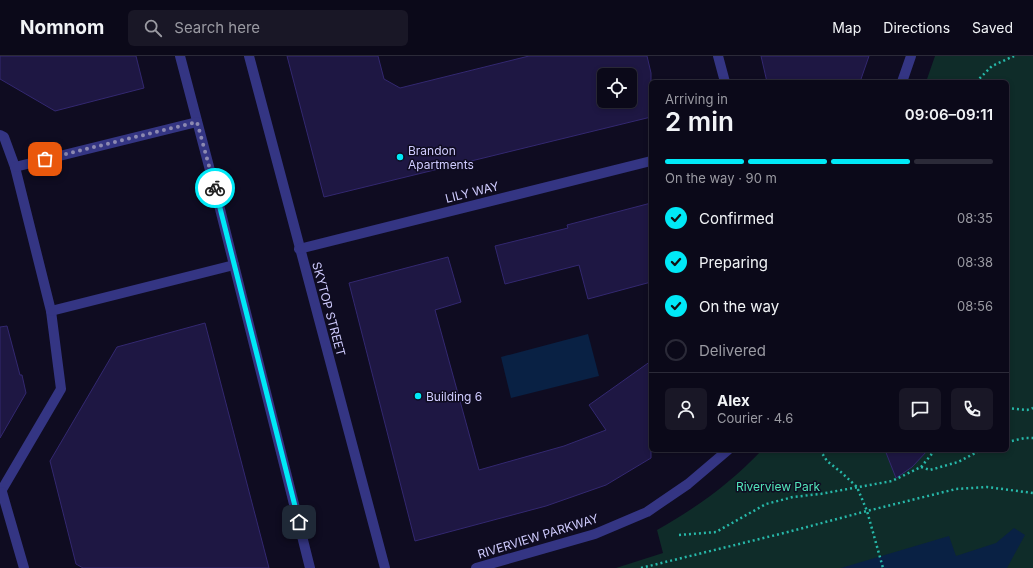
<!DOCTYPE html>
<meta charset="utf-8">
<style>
:root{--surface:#0b0919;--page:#191726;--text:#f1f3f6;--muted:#9a9aa2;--line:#2b2a38;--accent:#00e9f7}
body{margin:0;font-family:Inter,sans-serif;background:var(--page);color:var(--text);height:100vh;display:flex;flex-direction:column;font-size:15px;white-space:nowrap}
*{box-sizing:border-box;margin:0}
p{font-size:13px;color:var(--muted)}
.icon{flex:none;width:22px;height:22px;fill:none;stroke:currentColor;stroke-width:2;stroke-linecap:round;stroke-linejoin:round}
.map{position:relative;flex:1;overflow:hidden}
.sheet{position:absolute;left:649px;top:24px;width:360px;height:372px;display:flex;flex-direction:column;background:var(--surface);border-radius:6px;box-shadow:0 2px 6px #0003,0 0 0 1px var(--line)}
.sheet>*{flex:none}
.fabs{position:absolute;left:597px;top:12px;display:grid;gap:8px}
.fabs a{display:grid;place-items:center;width:40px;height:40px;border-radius:6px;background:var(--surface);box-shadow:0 2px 6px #0003,0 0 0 1px var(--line);font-size:20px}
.pin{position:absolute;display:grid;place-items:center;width:34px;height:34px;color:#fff;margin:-17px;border-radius:8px;box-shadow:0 2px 6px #0006}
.courier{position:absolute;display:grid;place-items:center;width:40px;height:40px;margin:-20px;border:3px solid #00e9f7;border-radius:50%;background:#fff;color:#222;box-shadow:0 1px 5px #0007}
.head em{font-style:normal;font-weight:600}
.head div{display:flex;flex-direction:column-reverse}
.head{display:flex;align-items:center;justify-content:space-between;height:68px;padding:0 16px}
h1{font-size:26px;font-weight:600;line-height:30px}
.bar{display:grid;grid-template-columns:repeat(4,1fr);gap:6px 4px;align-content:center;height:48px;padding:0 16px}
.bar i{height:5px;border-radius:3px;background:var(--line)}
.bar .current{background:var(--accent)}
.bar p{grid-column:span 4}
.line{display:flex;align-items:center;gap:10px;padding:0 16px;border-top:1px solid var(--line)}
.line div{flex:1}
.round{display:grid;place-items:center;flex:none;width:42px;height:42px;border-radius:6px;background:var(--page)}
ol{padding:0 16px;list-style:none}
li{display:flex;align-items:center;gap:12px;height:44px}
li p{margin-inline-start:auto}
li .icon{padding:4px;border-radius:50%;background:var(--accent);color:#111;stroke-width:4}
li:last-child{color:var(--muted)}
li i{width:22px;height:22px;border:2px solid var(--line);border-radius:50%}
header{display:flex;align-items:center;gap:24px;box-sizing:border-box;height:56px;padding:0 20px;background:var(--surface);border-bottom:1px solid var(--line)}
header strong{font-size:19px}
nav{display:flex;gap:22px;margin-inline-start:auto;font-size:14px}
.search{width:280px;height:36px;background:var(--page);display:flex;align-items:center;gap:10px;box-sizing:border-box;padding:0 14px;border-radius:6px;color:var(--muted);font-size:15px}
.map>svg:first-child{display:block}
.green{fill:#0f2c29}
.water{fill:#092144}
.building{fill:#1e1743;stroke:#332870;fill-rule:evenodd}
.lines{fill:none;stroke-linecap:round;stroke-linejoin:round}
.path{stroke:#27b8a9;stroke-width:2.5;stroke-dasharray:2 3;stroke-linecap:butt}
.lane{stroke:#343583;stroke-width:10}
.street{stroke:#343583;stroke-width:10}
.done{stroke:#8c89b1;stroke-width:4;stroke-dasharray:0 7.2}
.route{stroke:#00e9f7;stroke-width:5}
.poi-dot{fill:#00e9f7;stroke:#0f0c21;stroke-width:1.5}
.labels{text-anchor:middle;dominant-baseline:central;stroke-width:3;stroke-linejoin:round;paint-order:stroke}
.poi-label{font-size:12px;fill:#d0ccff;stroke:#0f0c21;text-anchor:start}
.street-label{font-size:12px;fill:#d0ccff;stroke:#0f0c21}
.park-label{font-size:12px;fill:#52e5ba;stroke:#0f0c21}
</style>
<header>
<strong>Nomnom</strong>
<div class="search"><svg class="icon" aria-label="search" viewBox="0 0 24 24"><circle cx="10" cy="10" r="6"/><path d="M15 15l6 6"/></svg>Search here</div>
<nav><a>Map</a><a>Directions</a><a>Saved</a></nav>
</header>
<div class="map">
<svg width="1033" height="512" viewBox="0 0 1033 512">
<rect width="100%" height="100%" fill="#0f0c21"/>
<!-- green -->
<path class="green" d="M 935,0 L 1033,0 L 1033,512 L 616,512 L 663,497 L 657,474 C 696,452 731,427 762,394 L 1007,394 L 1007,26 L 926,26 Z"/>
<!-- water -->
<g class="water">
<path d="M 588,278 L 599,320 L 511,342 L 501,301 Z"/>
<path d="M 1014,472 L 1025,479 L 1007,512 L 841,512 L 949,480 L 956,500 L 996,487 Z"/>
</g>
<!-- building -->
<g class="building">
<path d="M 0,0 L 136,0 L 144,32 L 55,55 L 0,23 Z"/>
<path d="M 287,0 L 378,0 L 384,23 L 400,32 L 529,0 L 647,0 L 651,17 L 651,61 L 324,141 ZM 604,19 L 630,19 L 630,45 L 604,45 Z"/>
<path d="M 761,0 L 869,0 L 860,26 L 767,26 Z"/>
<path d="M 651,147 L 651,226 L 588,243 L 579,209 L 505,228 L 495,190 L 568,172 L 567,169 Z"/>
<path d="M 448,201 L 461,246 L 435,254 L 479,414 L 564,390 L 606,374 L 589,349 L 651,305 L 651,402 L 606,429 L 546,450 L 415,485 L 349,227 Z"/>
<path d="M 205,267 L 269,512 L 83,512 L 76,508 L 50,405 L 117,291 Z"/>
<path d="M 7,270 L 20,319 L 22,319 L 26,337 L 0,382 L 0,271 Z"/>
<path d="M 885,394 L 928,394 L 912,411 L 896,422 Z"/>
</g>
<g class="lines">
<!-- path -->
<g class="path">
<path d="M 976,26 L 992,10 L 1014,0"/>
<path d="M 1007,352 L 1027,354 L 1033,352"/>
<path d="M 1007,386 L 1025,382 L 1033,382"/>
<path d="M 820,394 L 827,405 L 842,417 L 857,431 L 867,455 L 883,512"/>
<path d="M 921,411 L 931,399 L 933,394"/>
<path d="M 679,479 L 716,476 L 766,448 L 793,441 L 820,438 L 892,425 L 921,411 L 930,414 L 958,406 L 981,394"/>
<path d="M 641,512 L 788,476 L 867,455 L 956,433 L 987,431 L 1033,437"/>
</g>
<!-- lane -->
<g class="lane">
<path d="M 180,0 L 217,141 L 310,512"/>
<path d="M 0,79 L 4,81 L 15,111 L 51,255 L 61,333 L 0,437"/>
<path d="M 15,111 L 197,66"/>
<path d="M 51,255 L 234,209"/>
<path d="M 2,436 L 24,512"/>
</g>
<!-- street -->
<g class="street">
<path d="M 249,0 L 385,512"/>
<path d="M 718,0 L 725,26"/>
<path d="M 902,26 L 911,0"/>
<path d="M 299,193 L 651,105"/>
<path d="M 476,512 L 595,478 L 647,456 L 688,428 L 728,394"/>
</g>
</g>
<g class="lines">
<!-- done -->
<path class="done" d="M 45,103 L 197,66 L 215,132"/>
<!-- route -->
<path class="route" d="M 215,132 L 299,466"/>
</g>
<!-- markers -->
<g class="poi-dot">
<circle cx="400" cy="101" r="4"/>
<circle cx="418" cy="340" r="4"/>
</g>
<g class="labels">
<!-- poi labels -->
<g class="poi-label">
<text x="408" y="94">Brandon<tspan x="408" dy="14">Apartments</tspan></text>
<text x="426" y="340">Building 6</text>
</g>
<!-- street labels -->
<g class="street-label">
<text transform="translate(472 136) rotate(-14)">LILY WAY</text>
<text transform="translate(329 253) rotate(75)">SKYTOP STREET</text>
<text transform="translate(538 480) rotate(-17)">RIVERVIEW PARKWAY</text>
</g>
<!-- park labels -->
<g class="park-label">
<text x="778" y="430">Riverview Park</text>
</g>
</g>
</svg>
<div class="fabs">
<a><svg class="icon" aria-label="locate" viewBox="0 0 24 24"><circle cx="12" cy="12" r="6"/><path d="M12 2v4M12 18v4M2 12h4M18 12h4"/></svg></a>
</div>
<div class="pin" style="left:45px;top:103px;background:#ea580c"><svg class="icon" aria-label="bag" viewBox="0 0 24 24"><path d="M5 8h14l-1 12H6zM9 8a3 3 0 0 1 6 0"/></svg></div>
<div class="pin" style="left:299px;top:466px;background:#1f2937"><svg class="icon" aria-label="home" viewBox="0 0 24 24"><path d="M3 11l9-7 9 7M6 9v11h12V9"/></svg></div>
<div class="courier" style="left:215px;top:132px"><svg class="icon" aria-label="bike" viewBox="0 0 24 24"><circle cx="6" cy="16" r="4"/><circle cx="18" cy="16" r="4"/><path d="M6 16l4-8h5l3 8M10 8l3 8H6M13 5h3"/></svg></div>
<section class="sheet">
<div class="head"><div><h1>2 min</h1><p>Arriving in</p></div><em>09:06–09:11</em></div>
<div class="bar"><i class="current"></i><i class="current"></i><i class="current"></i><i></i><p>On the way · 90 m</p></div>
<ol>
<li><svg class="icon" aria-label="check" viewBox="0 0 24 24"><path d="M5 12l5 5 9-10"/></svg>Confirmed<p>08:35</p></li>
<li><svg class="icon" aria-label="check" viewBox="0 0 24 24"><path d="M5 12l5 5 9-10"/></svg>Preparing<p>08:38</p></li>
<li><svg class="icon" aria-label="check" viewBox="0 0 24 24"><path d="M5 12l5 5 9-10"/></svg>On the way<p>08:56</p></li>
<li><i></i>Delivered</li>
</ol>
<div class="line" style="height:72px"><a class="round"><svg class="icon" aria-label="person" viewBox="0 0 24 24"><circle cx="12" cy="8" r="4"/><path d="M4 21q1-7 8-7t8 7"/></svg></a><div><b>Alex</b><p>Courier · 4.6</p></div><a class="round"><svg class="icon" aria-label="chat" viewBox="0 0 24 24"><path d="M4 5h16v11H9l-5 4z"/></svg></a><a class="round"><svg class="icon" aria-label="phone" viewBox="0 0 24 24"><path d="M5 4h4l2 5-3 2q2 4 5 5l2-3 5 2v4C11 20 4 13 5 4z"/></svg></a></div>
</section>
</div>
